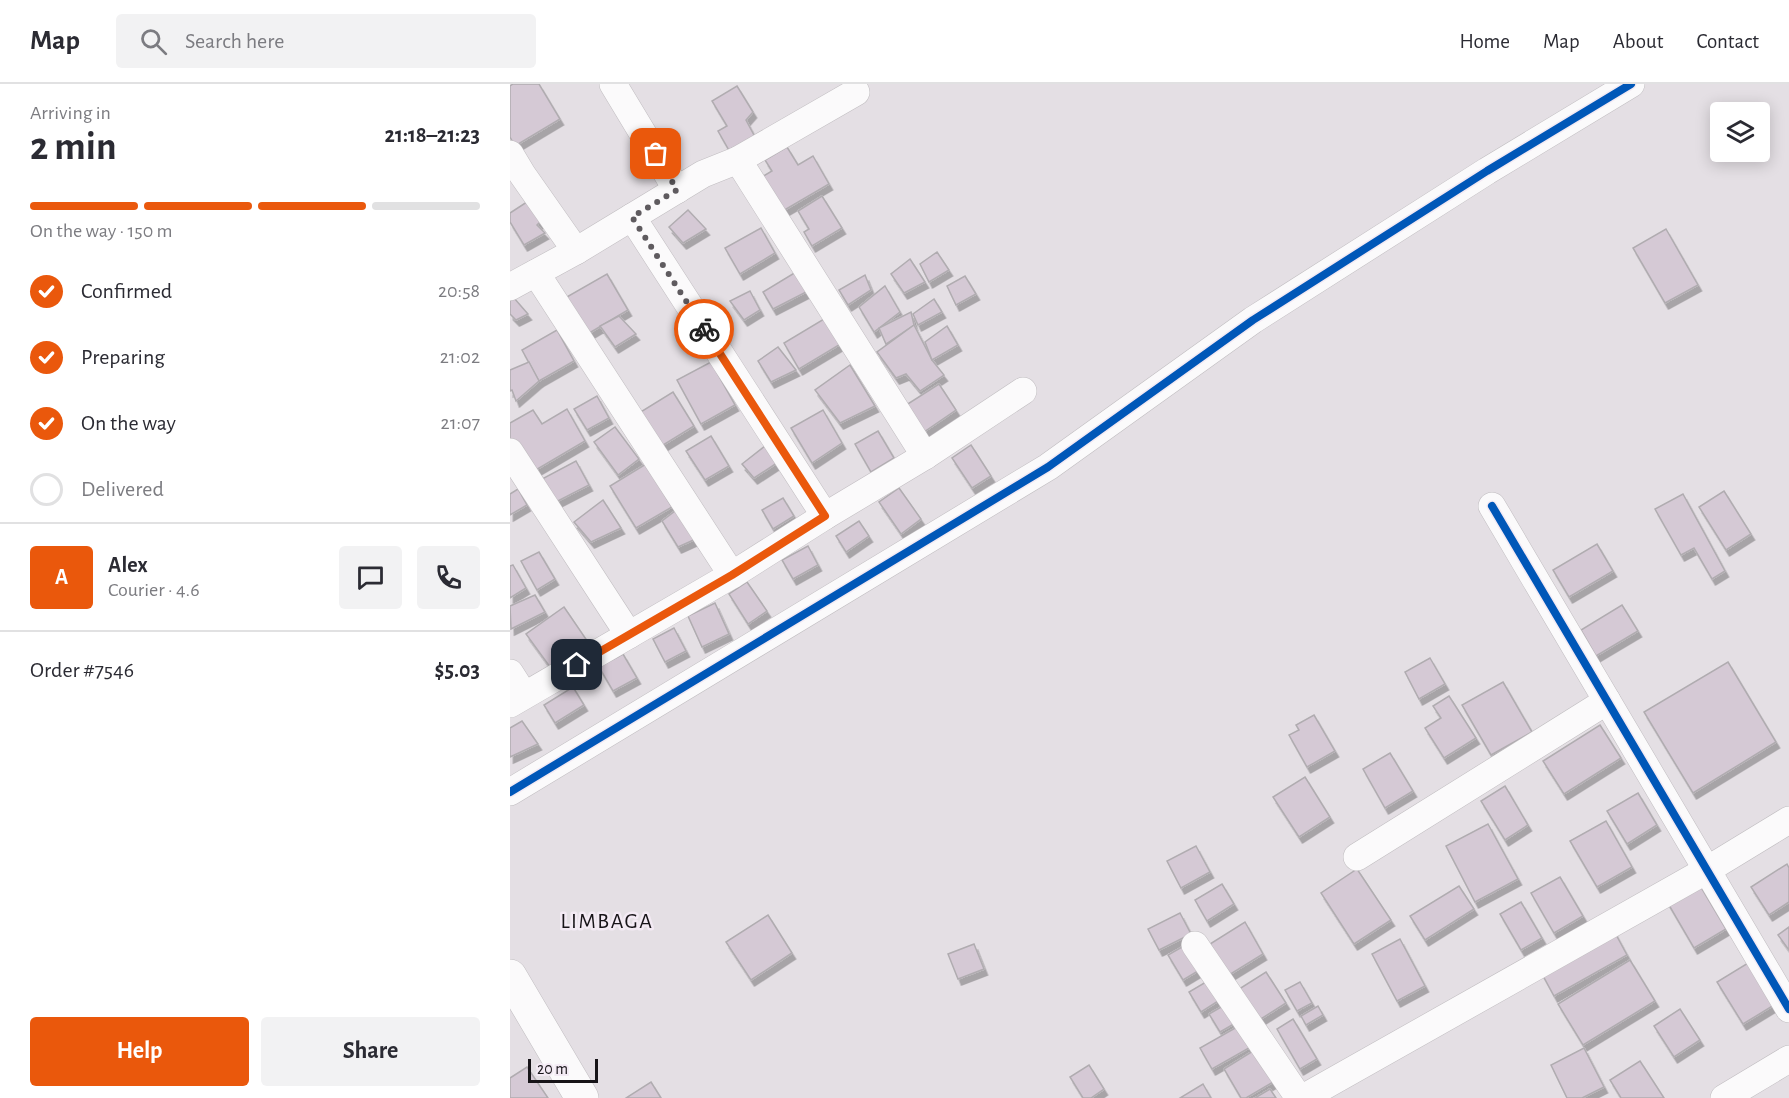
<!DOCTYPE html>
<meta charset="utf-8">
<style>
:root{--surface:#fff;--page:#f2f2f3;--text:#2b2b33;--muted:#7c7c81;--line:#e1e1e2;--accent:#ea580c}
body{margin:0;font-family:"Alegreya Sans",sans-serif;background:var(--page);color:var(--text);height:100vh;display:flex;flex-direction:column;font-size:22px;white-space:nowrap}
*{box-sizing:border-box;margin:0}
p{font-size:20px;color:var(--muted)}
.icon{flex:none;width:33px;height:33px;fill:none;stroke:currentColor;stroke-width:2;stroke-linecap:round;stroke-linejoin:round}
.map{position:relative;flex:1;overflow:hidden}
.details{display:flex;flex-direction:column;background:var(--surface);width:510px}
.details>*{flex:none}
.fabs{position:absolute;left:1200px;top:18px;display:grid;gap:12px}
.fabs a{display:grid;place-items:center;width:60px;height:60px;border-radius:6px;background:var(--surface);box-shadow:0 3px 15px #0003;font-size:30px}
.scale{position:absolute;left:18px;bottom:15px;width:70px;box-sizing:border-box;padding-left:6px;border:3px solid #171418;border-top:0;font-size:16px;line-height:21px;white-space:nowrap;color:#171418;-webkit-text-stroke:4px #f3eaf4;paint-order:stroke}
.pin{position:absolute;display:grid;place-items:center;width:51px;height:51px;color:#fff;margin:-26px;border-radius:12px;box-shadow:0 3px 9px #0006}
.courier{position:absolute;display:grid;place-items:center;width:60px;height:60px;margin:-30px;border:4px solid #ea580c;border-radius:50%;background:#fff;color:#222;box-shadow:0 2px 8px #0007}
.head em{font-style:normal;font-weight:700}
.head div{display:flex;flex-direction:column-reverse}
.head{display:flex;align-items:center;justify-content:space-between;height:102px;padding:0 30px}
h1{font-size:39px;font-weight:700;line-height:45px}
.bar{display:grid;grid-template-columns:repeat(4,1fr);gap:9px 6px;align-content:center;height:72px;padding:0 30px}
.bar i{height:8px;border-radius:4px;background:var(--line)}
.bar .active{background:var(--accent)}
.bar p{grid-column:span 4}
.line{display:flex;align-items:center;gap:15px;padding:0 30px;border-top:2px solid var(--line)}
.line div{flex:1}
.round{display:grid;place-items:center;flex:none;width:63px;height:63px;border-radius:6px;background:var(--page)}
ol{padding:0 30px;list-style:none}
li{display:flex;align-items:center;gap:18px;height:66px}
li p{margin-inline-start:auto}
li .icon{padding:6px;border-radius:50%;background:var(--accent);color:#fff;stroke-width:4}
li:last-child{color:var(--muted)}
li i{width:33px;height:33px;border:3px solid var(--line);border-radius:50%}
.cta{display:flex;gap:12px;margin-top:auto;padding:12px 30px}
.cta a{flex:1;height:69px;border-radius:6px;background:var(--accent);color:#fff;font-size:24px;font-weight:700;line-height:69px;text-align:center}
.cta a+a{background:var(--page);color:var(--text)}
header{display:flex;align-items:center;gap:36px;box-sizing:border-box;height:84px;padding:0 30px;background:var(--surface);border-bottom:2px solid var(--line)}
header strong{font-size:28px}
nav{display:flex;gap:33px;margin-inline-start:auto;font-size:21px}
.search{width:420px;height:54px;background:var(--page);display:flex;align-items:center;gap:15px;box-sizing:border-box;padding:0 21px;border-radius:6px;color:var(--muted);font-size:22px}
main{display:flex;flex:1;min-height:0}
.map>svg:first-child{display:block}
.building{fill:#d5c9d5;stroke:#b0acb0;stroke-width:1.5;filter:url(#shadow)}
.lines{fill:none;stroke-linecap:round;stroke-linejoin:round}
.minor-casing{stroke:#c0bdc0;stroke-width:28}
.major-casing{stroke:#c0bdc0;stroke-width:34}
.minor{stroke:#fbfafb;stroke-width:27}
.major{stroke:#fbfafb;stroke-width:33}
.cycleway-casing{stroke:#f3eaf4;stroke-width:11}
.cycleway{stroke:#0057b8;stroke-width:8}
.done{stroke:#5f5b5f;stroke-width:6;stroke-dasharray:0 10.8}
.route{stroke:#ea580c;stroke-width:8}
.labels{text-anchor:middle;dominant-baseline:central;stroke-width:5;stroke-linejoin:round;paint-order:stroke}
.neighbourhood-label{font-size:22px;letter-spacing:1.5px;fill:#171418;stroke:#f3eaf4}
</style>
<header>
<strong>Map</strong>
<div class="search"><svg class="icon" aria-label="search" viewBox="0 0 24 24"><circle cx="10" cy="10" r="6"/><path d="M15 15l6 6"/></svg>Search here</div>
<nav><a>Home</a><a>Map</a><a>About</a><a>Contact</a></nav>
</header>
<main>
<section class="details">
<div class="head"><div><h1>2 min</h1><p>Arriving in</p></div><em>21:18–21:23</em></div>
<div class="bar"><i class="active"></i><i class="active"></i><i class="active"></i><i></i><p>On the way · 150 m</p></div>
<ol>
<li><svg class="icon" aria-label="check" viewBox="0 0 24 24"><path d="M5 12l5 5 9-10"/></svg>Confirmed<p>20:58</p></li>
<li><svg class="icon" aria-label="check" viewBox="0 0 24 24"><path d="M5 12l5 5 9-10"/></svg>Preparing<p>21:02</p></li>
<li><svg class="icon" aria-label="check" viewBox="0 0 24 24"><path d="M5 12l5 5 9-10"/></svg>On the way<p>21:07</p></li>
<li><i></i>Delivered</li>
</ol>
<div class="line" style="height:108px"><b class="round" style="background:var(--accent);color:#fff">A</b><div><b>Alex</b><p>Courier · 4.6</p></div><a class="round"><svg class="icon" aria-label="chat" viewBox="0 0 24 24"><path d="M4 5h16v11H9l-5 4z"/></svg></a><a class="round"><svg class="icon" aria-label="phone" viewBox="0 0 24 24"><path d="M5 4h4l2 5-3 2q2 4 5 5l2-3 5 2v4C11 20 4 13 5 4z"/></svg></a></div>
<div class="line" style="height:78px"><div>Order #7546</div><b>$5.03</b></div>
<div class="cta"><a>Help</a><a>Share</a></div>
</section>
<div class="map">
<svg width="1279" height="1014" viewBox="0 0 1279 1014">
<defs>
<filter id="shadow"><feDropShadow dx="3.5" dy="6" stdDeviation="0" flood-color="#0004"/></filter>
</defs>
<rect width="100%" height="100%" fill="#e4dfe4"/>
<!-- building -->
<g class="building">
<path d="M 3,0 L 29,0 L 50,35 L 5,62 L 0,53 L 0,2 Z"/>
<path d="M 227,2 L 243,28 L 236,36 L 245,53 L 220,68 L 208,47 L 217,42 L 202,17 Z"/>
<path d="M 277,63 L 288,81 L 303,72 L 319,100 L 266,131 L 245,97 L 262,87 L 255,76 Z"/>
<path d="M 312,112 L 332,144 L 302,162 L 294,148 L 299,145 L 288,127 Z"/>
<path d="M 23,114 L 38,130 L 27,141 L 35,149 L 14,161 L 0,138 L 0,129 Z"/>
<path d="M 178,126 L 196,145 L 173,159 L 159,143 Z"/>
<path d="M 251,144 L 265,169 L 230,190 L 215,164 Z"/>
<path d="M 1156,145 L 1188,201 L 1155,219 L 1123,164 Z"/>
<path d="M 427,168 L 439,186 L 419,198 L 410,180 Z"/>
<path d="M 400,175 L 415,198 L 394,209 L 381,190 Z"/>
<path d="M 286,188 L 300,206 L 263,225 L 253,208 Z"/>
<path d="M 97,190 L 118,226 L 76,251 L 55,214 Z"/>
<path d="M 355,191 L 361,206 L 338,221 L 329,206 Z"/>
<path d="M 455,192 L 466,210 L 446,221 L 437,202 Z"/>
<path d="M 375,202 L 390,228 L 364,248 L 349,223 Z"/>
<path d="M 240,207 L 250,226 L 234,236 L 220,217 Z"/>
<path d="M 4,214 L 18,230 L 6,236 L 0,230 L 0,216 Z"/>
<path d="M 424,215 L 432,228 L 408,241 L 403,230 Z"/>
<path d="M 401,228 L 404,241 L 376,260 L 369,244 Z"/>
<path d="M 109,232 L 126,250 L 105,263 L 90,242 Z"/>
<path d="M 319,232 L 334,258 L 289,285 L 274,259 Z"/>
<path d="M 404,241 L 422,276 L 434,291 L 410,307 L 396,290 L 386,294 L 367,268 Z"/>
<path d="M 437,242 L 448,261 L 422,276 L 415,258 Z"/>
<path d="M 47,246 L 64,277 L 29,297 L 12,266 Z"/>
<path d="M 268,263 L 286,286 L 261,298 L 248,277 Z"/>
<path d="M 19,278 L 29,297 L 6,317 L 2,306 L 0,307 L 0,286 Z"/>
<path d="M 201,278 L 225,321 L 191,340 L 167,296 Z"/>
<path d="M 340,281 L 365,322 L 330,339 L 305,306 Z"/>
<path d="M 429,300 L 446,326 L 411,350 L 393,323 Z"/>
<path d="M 163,308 L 184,342 L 150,363 L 129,329 Z"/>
<path d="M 87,312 L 99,334 L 77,346 L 64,325 Z"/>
<path d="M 57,325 L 75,357 L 19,390 L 0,359 L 0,339 L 23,326 L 32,340 Z"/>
<path d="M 313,326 L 332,359 L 302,379 L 281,344 Z"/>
<path d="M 105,343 L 129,375 L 108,391 L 84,358 Z"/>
<path d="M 368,347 L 384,374 L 361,388 L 345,360 Z"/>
<path d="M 201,352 L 219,382 L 195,396 L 176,367 Z"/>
<path d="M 461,361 L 481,392 L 462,404 L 442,374 Z"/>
<path d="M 255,362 L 267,379 L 244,394 L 232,380 Z"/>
<path d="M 66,377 L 79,401 L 44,419 L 32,395 Z"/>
<path d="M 136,380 L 162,423 L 126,444 L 100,402 Z"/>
<path d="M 389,404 L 411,435 L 391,450 L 369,418 Z"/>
<path d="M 8,405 L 17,421 L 0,431 L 0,410 Z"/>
<path d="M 1214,407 L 1241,450 L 1216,466 L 1189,423 Z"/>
<path d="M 1173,410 L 1215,487 L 1202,495 L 1184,464 L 1171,471 L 1145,425 Z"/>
<path d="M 273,414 L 284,432 L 263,445 L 252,426 Z"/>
<path d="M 93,416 L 111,444 L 81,458 L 64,438 Z"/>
<path d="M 169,424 L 188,454 L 168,463 L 152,437 Z"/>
<path d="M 349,437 L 359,452 L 336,468 L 326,452 Z"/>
<path d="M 1087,460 L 1103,487 L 1059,513 L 1043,486 Z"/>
<path d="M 298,462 L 308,481 L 283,495 L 272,476 Z"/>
<path d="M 29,468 L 45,495 L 27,506 L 11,477 Z"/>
<path d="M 3,481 L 16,504 L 0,514 L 0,482 Z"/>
<path d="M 237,498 L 257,527 L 238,540 L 219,510 Z"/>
<path d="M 25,511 L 35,528 L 1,545 L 0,522 Z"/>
<path d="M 205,519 L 219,550 L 192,563 L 178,532 Z"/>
<path d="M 1112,521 L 1128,547 L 1086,572 L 1071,546 Z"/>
<path d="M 54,523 L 80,561 L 43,587 L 16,550 Z"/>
<path d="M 164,544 L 176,567 L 155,578 L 143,555 Z"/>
<path d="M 113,570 L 127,594 L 103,607 L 89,583 Z"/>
<path d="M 920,574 L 935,600 L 909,615 L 895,588 Z"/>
<path d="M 1218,578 L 1266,658 L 1183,709 L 1134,628 Z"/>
<path d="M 993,598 L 1022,648 L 981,671 L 952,621 Z"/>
<path d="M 63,603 L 74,621 L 45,639 L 34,621 Z"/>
<path d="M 939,612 L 966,654 L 934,674 L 915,644 L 931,634 L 923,622 Z"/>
<path d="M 804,631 L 825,667 L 797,683 L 779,651 L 789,646 L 786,641 Z"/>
<path d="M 12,637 L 28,660 L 0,673 L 0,644 Z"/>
<path d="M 1090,641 L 1111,674 L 1054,710 L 1033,677 Z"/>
<path d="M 880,669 L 903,707 L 875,724 L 853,685 Z"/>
<path d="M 795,693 L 820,733 L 789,753 L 763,713 Z"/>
<path d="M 995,702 L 1018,741 L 995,756 L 971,717 Z"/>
<path d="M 1128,709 L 1147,741 L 1117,760 L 1097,727 Z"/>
<path d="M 1096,737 L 1122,783 L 1087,803 L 1060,757 Z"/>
<path d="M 978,740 L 1008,795 L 965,818 L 936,762 Z"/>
<path d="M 686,762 L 700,788 L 671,804 L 657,777 Z"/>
<path d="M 1277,780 L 1279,784 L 1279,818 L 1259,831 L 1241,803 Z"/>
<path d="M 847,785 L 881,836 L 844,860 L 811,809 Z"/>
<path d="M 1050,793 L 1073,832 L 1044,849 L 1021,809 Z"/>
<path d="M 1188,798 L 1216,845 L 1184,864 L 1156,816 Z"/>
<path d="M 712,800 L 724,820 L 697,837 L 685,816 Z"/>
<path d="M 949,802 L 964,825 L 915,856 L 900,832 Z"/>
<path d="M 1011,818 L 1032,854 L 1011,866 L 990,830 Z"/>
<path d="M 670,829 L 681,850 L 649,866 L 638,845 Z"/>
<path d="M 258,831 L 282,869 L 241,896 L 216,858 Z"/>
<path d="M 735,838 L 753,870 L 719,891 L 700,860 Z"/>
<path d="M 1279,843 L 1279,866 L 1268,851 Z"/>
<path d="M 1104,847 L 1117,871 L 1044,912 L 1031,888 Z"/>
<path d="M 890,855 L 915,902 L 887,917 L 862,870 Z"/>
<path d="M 679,859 L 693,884 L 673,896 L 658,871 Z"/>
<path d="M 464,860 L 474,885 L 448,895 L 438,870 Z"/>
<path d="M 1120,876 L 1145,917 L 1073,961 L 1048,920 Z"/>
<path d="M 1243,876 L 1269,918 L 1233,940 L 1207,898 Z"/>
<path d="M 756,888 L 776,919 L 746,938 L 726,907 Z"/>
<path d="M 701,895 L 713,914 L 691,928 L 679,908 Z"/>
<path d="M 790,898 L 802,919 L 787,927 L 775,906 Z"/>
<path d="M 718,919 L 729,937 L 710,948 L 699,930 Z"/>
<path d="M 808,922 L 813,931 L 796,941 L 791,932 Z"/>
<path d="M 1170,925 L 1190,956 L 1164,973 L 1144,942 Z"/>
<path d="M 783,935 L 807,975 L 790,985 L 767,945 Z"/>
<path d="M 734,939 L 746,960 L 702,985 L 690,964 Z"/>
<path d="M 751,962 L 770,994 L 736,1014 L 731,1014 L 714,985 Z"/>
<path d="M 1074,964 L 1094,1003 L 1072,1014 L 1057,1014 L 1041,981 Z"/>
<path d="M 1130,977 L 1154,1014 L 1111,1014 L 1100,996 Z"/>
<path d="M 579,981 L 594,1005 L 581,1014 L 573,1014 L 560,993 Z"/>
<path d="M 17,983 L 38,1014 L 0,1014 L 0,994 Z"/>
<path d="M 141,998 L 151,1014 L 116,1014 Z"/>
<path d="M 693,1000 L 701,1014 L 670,1014 Z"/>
<path d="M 760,1005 L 766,1014 L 745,1014 Z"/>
</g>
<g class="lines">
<!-- minor casing -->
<g class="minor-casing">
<g id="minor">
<path d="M 103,0 L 167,106"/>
<path d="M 0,70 L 12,90 L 66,167"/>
<path d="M 228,76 L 415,372"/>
<path d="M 122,133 L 315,432"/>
<path d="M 26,189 L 222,491"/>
<path d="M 0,203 L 66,167 L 193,90 L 228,76 L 346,8"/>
<path d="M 0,368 L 119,551"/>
<path d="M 982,422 L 1279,925"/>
<path d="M 0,589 L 14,611"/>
<path d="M 0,620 L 222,491 L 315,432 L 415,372 L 513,307"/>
<path d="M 0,708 L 538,383 L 743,236 L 977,87 L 1121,0"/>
<path d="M 847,773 L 1097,617"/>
<path d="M 685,861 L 789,1014"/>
<path d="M 793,1014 L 1197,786 L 1279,736"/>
<path d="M 1214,1014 L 1279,975"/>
</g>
</g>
<!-- major casing -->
<g class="major-casing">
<path id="major" d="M 0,892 L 72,1014"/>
</g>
<!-- minor -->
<use href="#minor" class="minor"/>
<!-- major -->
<use href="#major" class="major"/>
<!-- cycleway casing -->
<g class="cycleway-casing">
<g id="cycleway">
<path d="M 982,422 L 1279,925"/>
<path d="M 0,708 L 538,383 L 743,236 L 977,87 L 1121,0"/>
</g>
</g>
<!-- cycleway -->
<use href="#cycleway" class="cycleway"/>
</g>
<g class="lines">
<!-- done -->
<path class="done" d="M 146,70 L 167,106 L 122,133 L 194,245"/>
<!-- route -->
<path class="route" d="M 67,581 L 222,491 L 315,432 L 194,245"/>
</g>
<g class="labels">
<!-- neighbourhood labels -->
<g class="neighbourhood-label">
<text x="97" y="837">LIMBAGA</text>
</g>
</g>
</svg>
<div class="fabs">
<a><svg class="icon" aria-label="layers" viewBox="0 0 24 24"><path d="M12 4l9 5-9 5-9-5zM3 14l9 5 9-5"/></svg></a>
</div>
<div class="scale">20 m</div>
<div class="pin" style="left:146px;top:70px;background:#ea580c"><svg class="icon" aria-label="bag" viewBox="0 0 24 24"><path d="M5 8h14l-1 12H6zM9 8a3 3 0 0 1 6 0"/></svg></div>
<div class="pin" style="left:67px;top:581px;background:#1f2937"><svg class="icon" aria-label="home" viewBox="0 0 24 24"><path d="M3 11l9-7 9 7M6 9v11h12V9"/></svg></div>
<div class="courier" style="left:194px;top:245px"><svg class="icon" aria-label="bike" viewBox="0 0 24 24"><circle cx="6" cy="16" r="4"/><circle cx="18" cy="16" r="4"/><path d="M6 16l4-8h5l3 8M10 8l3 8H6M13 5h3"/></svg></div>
</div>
</main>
